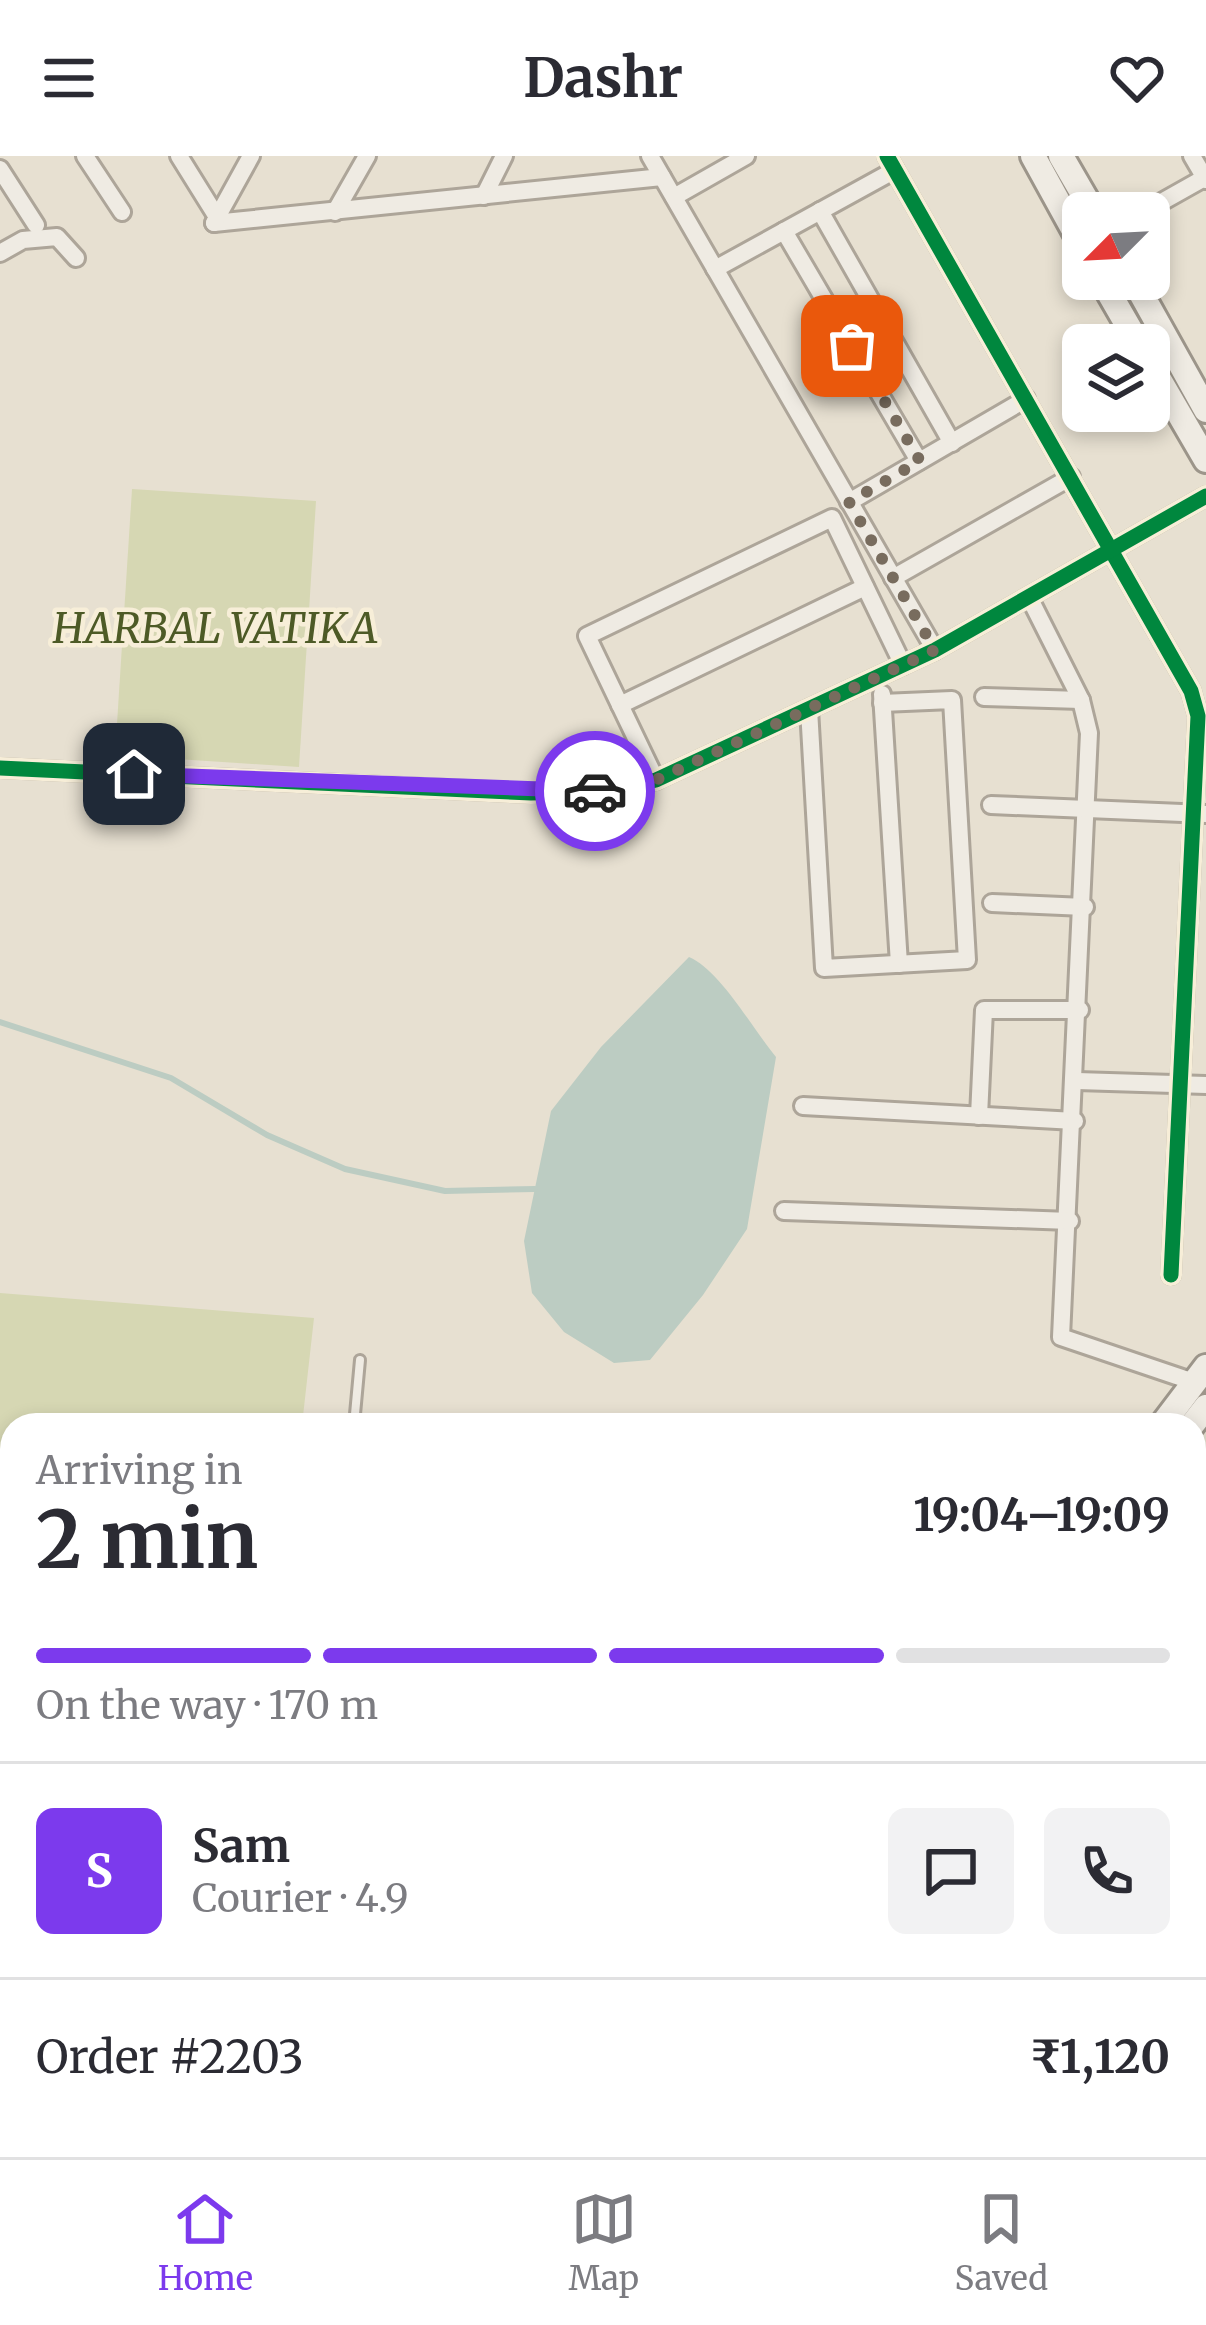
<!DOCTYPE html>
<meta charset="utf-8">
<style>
:root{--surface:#fff;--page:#f2f2f3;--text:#2b2b33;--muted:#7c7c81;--line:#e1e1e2;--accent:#7c3aed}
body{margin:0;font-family:Merriweather,serif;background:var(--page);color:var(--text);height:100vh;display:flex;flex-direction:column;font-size:45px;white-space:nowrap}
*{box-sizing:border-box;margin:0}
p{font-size:39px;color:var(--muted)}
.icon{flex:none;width:66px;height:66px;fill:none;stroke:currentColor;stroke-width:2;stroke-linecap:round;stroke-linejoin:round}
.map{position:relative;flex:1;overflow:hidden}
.sheet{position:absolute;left:0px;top:1257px;width:1206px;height:744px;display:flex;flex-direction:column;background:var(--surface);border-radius:36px 36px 0 0;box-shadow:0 6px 18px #0003}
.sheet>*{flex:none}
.needle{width:78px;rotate:246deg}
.fabs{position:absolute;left:1062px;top:36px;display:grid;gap:24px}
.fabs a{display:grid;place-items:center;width:108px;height:108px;border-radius:18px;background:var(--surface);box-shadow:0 6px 18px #0003;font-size:60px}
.pin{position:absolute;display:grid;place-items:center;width:102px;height:102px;color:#fff;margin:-51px;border-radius:24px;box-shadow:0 6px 18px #0006}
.courier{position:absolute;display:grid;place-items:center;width:120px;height:120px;margin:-60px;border:9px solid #7c3aed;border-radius:50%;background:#fff;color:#222;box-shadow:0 3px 15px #0007}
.overview em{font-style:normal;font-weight:700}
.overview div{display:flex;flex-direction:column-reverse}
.overview{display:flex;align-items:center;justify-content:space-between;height:204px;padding:0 36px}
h1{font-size:78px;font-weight:700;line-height:90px}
.bar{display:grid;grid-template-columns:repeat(4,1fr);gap:18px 12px;align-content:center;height:144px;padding:0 36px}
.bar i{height:15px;border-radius:9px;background:var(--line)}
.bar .active{background:var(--accent)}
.bar p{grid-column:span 4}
.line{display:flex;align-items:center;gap:30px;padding:0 36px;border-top:3px solid var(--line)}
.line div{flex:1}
.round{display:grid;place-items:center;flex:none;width:126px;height:126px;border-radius:18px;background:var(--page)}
header{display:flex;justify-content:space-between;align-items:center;height:156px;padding:0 36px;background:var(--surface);font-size:54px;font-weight:700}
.tabs{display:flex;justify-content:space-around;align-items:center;height:168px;border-top:3px solid var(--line);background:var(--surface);font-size:33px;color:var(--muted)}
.tabs a{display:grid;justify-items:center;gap:6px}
.tabs .active{color:var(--accent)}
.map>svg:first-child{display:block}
.green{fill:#d6d7b3}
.water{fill:#bcccc2}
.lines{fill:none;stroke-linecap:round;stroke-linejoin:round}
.stream{stroke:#bcccc2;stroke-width:6}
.lane-casing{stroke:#ada599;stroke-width:14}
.street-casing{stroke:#ada599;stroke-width:22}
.secondary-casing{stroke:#9c958a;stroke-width:30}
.lane{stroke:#efebe3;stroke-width:8}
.street{stroke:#efebe3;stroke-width:16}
.secondary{stroke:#efebe3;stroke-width:24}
.cycleway-casing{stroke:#f7eed8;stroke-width:22}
.cycleway{stroke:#00873e;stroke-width:15}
.done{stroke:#786c5e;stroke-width:12;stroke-dasharray:0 21.6}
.route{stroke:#7c3aed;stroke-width:15}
.labels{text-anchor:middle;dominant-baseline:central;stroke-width:9;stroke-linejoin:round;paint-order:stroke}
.park-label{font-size:42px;font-style:italic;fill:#4d5a26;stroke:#f7eed8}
</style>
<header><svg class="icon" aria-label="menu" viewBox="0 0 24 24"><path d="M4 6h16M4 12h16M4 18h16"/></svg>Dashr<svg class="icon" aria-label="heart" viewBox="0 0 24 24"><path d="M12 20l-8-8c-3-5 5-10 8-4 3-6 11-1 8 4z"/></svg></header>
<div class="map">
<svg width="1206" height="2001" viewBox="0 0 1206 2001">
<rect width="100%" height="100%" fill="#e7e0d1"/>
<!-- green -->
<g class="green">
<path d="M 132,333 L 316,345 L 299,611 L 115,599 Z"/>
<path d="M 0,1137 L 314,1162 L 302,1269 L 12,1269 L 12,1382 L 0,1382 Z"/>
</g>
<!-- water -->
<g class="water">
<path d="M 689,801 C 720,814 752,872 776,901 L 747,1073 L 703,1139 L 650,1204 L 614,1207 L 564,1176 L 532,1137 L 524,1085 L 551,955 L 601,891 Z"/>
<path d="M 190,1989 L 526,1989 L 533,2001 L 182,2001 Z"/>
</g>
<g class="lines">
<!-- stream -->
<path class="stream" d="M 0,866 L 171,922 L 267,979 L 345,1013 L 445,1035 L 535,1033"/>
<!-- lane casing -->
<g class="lane-casing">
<g id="lane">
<path d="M 354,1269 L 360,1204"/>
<path d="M 1194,1356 L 1206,1342"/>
<path d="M 0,1391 L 12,1392"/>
<path d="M 1194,1437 L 1206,1439"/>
<path d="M 728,2001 L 738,1989"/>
</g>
</g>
<!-- street casing -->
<g class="street-casing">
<g id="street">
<path d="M 85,0 L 122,56"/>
<path d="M 179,0 L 217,61"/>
<path d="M 650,0 L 935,494"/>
<path d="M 887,0 L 1191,535 L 1198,560 L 1171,1119"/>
<path d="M 1192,0 L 1206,24"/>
<path d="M 0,13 L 36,69"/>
<path d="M 484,40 L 504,0"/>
<path d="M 674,41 L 746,0"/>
<path d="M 820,55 L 952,287"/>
<path d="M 335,56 L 367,0"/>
<path d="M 1142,57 L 1206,21"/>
<path d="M 214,67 L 662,21"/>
<path d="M 214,67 L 251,0"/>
<path d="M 784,75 L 919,305"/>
<path d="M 0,97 L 23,84 L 57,81 L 76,102"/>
<path d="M 715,113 L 895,14"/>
<path d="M 849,346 L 1026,243"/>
<path d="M 893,422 L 1071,321"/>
<path d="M 1029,441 L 1081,544 L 1089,577 L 1061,1181 L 1194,1226"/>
<path d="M 882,538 L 899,808"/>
<path d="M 984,541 L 1081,544"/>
<path d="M 620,549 L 865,431"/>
<path d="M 809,553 L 824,812 L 967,804 L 952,544 L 882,547"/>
<path d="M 0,612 L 531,637 L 609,635 L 656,624 L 935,494 L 1206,340"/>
<path d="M 656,624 L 587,480 L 832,362 L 903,509"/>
<path d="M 991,649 L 1206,658"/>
<path d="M 992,747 L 1085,751"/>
<path d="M 1077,925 L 1206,929"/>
<path d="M 803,950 L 1075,965"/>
<path d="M 979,960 L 984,854 L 1080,854"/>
<path d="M 784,1055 L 1070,1065"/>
<path d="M 1194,1464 L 1206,1466"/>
<path d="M 0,1696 L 12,1694"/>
</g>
</g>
<!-- secondary casing -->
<g class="secondary-casing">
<g id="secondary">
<path d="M 1033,0 L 1083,91"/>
<path d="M 1061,0 L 1094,57"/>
<path d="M 1101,123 L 1139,189"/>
<path d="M 1133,123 L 1206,254"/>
<path d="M 1149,206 L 1206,304"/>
<path d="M 1162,1269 L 1206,1211"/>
<path d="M 1192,1269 L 1206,1251"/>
<path d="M 619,2001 L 628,1989"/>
<path d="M 648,2001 L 657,1989"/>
</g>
</g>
<!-- lane -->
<use href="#lane" class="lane"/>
<!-- street -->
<use href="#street" class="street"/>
<!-- secondary -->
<use href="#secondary" class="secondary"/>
<!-- cycleway casing -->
<g class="cycleway-casing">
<g id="cycleway">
<path d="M 887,0 L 1191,535 L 1198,560 L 1171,1119"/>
<path d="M 0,612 L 531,637 L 609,635 L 656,624 L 935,494 L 1206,340"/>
</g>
</g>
<!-- cycleway -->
<use href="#cycleway" class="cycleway"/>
</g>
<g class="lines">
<!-- done -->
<path class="done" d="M 595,635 L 656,624 L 935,494 L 849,346 L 920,305 L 852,190"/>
<!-- route -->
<path class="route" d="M 134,618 L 595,635"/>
</g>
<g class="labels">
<!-- park labels -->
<g class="park-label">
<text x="215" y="472">HARBAL VATIKA</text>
</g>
</g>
</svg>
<div class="fabs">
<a><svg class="needle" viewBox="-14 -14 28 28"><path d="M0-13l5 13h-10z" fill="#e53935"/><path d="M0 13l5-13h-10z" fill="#7c7c81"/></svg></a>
<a><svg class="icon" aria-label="layers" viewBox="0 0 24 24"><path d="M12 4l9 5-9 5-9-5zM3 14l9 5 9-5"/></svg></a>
</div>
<div class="pin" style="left:852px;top:190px;background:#ea580c"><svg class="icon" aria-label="bag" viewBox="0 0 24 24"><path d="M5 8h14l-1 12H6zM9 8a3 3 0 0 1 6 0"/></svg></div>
<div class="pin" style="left:134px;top:618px;background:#1f2937"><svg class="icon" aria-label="home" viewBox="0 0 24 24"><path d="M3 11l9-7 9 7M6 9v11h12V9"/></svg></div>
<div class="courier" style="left:595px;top:635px"><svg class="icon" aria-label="car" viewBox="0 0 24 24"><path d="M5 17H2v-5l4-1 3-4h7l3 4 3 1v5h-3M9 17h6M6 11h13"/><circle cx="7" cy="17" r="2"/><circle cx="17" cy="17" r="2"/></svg></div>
<section class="sheet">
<div class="overview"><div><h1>2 min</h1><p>Arriving in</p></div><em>19:04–19:09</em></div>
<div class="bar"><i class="active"></i><i class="active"></i><i class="active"></i><i></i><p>On the way · 170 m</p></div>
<div class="line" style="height:216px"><b class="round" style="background:var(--accent);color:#fff">S</b><div><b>Sam</b><p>Courier · 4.9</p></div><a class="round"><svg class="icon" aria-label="chat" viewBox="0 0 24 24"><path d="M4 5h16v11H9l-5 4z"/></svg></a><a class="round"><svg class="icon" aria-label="phone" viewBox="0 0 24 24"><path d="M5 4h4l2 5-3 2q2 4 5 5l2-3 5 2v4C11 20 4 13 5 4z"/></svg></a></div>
<div class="line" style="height:156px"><div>Order #2203</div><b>₹1,120</b></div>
</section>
</div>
<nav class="tabs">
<a class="active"><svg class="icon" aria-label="home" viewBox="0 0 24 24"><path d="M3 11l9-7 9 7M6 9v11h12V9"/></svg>Home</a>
<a><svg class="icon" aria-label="map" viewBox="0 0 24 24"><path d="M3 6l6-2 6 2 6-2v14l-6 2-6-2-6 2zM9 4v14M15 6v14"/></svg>Map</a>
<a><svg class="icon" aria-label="saved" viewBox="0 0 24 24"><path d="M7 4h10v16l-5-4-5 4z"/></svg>Saved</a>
</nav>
